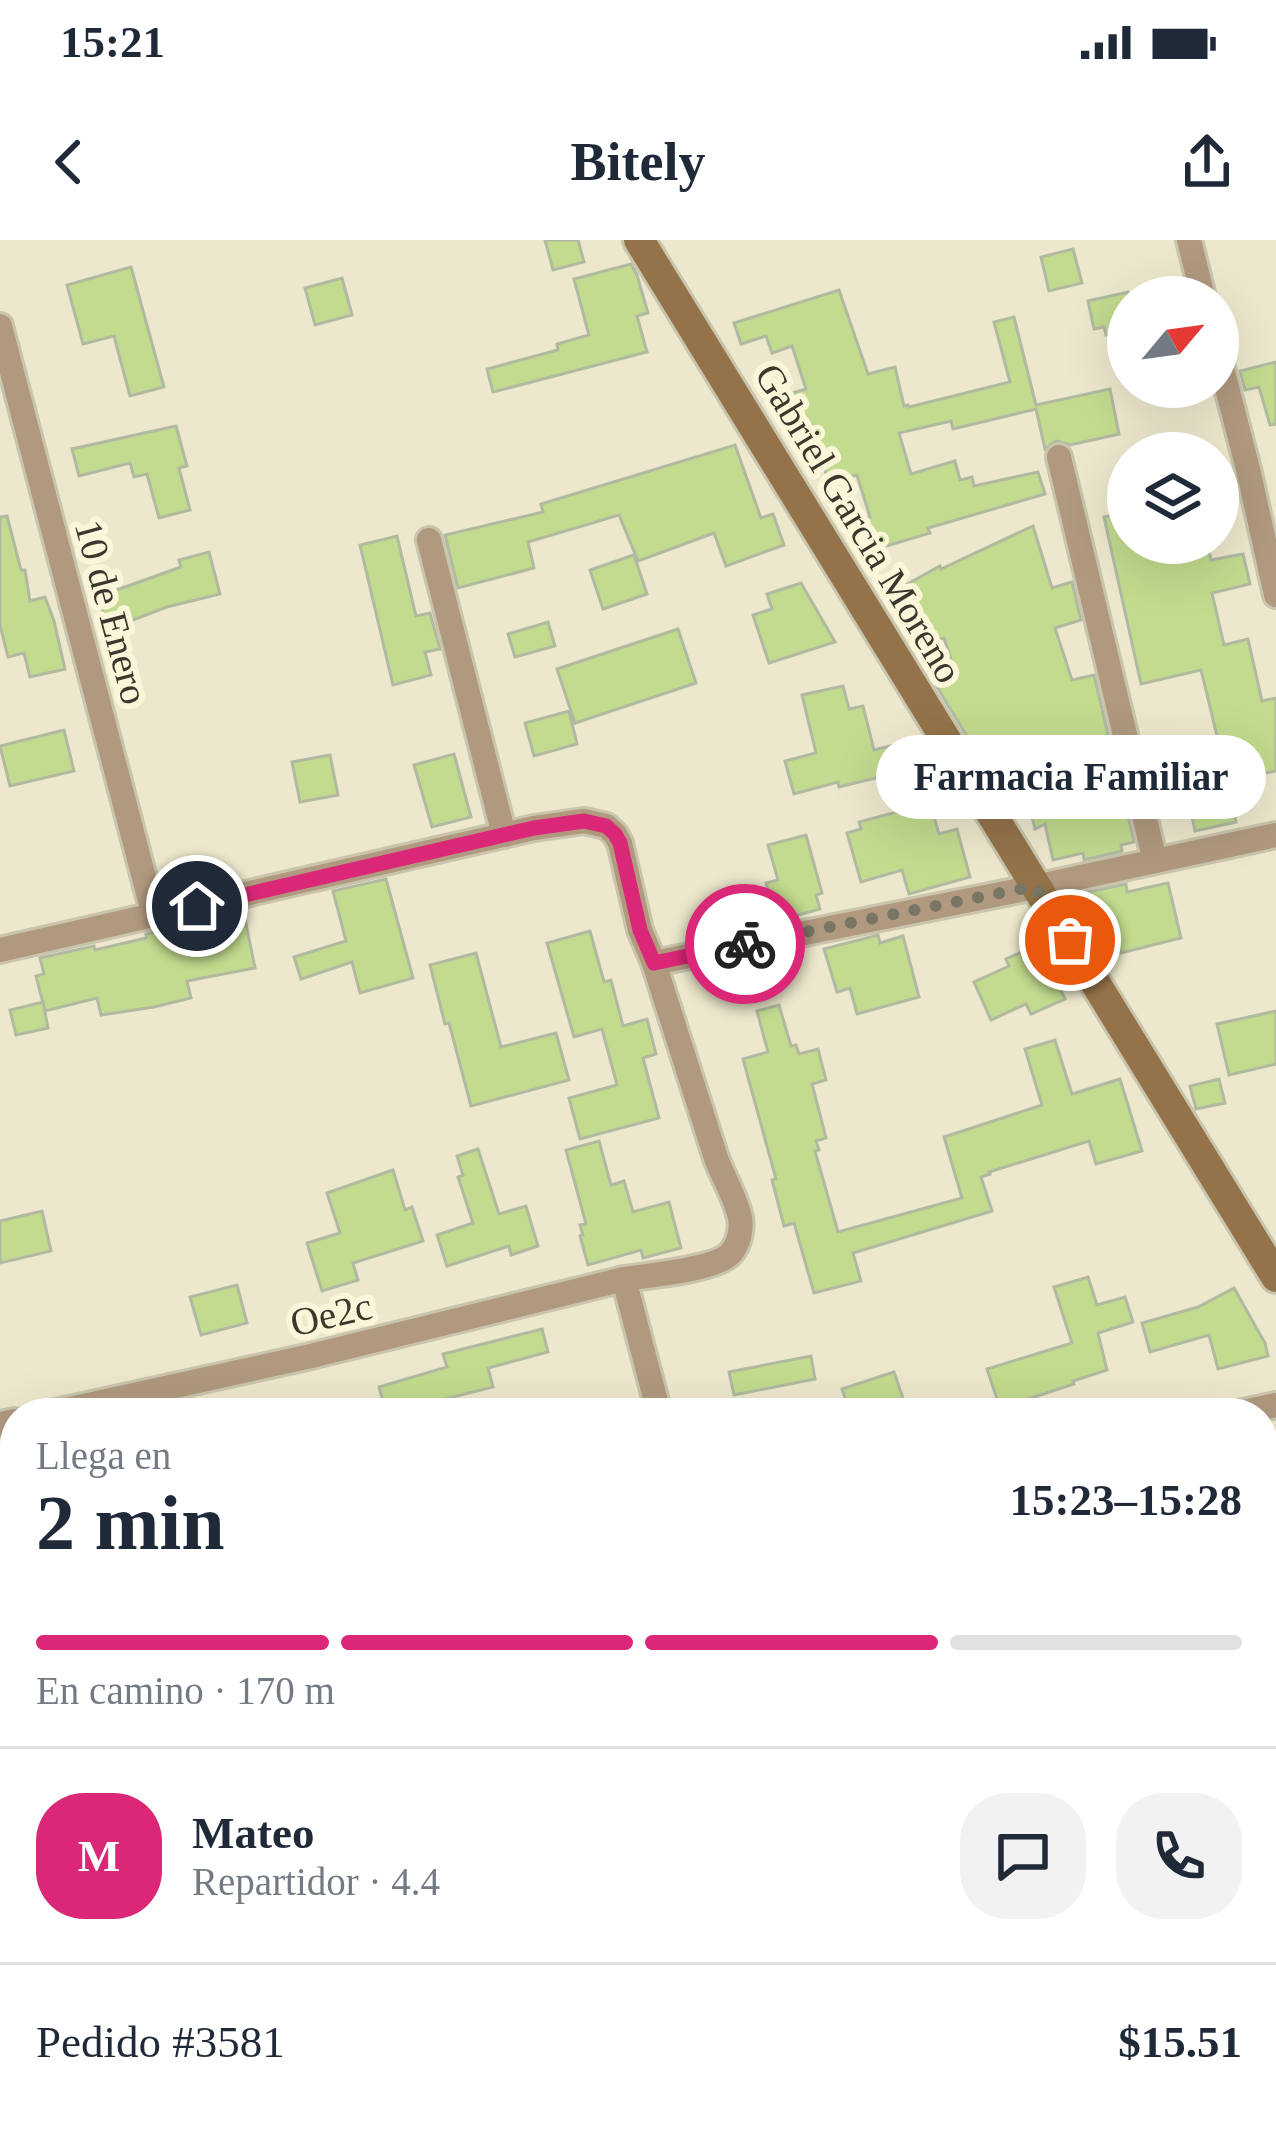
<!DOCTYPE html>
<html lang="es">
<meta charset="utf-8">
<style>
:root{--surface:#fff;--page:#f2f2f3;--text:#1f2937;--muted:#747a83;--line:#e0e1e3;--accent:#db2777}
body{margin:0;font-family:"Times New Roman",serif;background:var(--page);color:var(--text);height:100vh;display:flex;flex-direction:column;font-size:45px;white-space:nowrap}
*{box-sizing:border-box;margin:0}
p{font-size:39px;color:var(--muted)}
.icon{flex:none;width:66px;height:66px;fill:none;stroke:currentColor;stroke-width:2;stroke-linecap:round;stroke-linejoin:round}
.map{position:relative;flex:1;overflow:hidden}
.side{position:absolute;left:0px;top:1158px;width:1278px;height:744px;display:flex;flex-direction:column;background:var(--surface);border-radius:48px 48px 0 0;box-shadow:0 12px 48px #0002}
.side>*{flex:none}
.needle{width:78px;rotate:61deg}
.fabs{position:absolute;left:1107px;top:36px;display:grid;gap:24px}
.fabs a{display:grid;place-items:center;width:132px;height:132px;border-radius:50%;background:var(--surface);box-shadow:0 12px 48px #0002;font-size:60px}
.pin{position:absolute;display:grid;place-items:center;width:102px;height:102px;color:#fff;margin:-51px;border:6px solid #fff;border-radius:50%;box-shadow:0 3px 12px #0007}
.courier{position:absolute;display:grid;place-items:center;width:120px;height:120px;margin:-60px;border:9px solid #db2777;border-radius:50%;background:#fff;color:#222;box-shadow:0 3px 15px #0007}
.bubble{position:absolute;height:84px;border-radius:42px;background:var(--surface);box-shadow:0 12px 48px #0002;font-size:39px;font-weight:800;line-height:84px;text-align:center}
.headline em{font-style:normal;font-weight:800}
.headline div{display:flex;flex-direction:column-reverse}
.headline{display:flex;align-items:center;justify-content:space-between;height:204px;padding:0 36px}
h1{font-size:78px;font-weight:800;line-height:90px}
.bar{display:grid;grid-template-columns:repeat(4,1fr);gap:18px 12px;align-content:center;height:144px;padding:0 36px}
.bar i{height:15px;border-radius:9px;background:var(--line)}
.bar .current{background:var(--accent)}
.bar p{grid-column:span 4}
.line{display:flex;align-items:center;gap:30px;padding:0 36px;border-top:3px solid var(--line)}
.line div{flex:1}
.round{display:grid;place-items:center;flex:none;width:126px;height:126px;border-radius:48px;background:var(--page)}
.status{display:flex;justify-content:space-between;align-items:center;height:84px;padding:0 60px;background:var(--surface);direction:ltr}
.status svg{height:33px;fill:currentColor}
header{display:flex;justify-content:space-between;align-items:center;height:156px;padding:0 36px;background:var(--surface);font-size:54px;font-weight:800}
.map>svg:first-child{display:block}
.building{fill:#c2db8e;stroke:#b1baa1;stroke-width:3}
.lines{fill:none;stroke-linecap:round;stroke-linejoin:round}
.street-casing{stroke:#c9c5ad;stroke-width:30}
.secondary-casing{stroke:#c9c5ad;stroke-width:36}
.street{stroke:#b0997e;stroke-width:24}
.secondary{stroke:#94734a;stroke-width:30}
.done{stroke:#797665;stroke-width:12;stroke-dasharray:0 21.6}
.route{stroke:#db2777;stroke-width:15}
.labels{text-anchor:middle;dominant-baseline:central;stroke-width:12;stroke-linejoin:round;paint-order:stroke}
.street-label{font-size:39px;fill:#3a382d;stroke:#fbf5da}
</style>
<div class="status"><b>15:21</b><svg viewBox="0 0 49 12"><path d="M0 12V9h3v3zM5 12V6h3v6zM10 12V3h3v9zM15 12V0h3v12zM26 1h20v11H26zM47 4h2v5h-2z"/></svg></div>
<header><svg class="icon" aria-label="back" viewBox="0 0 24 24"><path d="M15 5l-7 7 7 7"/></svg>Bitely<svg class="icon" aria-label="share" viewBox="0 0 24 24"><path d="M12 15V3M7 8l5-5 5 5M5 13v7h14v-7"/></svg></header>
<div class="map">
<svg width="1276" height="1902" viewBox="0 0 1276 1902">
<rect width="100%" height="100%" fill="#ede8cd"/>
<!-- building -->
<g class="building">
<path d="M 545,0 L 578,0 L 584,22 L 553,30 Z"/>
<path d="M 1073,9 L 1082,43 L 1049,51 L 1041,17 Z"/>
<path d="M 631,24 L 637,35 L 648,73 L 637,76 L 647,112 L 493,152 L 487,129 L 558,110 L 557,104 L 589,95 L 574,39 Z"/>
<path d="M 131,27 L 164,147 L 130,156 L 114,96 L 83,104 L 67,45 Z"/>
<path d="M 342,38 L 352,75 L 315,85 L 305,48 Z"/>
<path d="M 839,50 L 868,134 L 895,127 L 904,166 L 908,165 L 909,167 L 1010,142 L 994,82 L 1014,77 L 1036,165 L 1110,149 L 1119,194 L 1070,205 L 1056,201 L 1045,209 L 1036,169 L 953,189 L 951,181 L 899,193 L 911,234 L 955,221 L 960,240 L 972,237 L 974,246 L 1038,232 L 1045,254 L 928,288 L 930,293 L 870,311 L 861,280 L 870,277 L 857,235 L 828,242 L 823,223 L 808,227 L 789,154 L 806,149 L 792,106 L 772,113 L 766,96 L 741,104 L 734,83 Z"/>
<path d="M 1128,52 L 1128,89 L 1106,95 L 1104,87 L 1094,89 L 1088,61 Z"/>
<path d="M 1276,122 L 1276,184 L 1270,185 L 1259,147 L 1245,150 L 1240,131 Z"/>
<path d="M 176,186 L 187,226 L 179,228 L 190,270 L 159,278 L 147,234 L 134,237 L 130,223 L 79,236 L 72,209 Z"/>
<path d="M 735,205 L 761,278 L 773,274 L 784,305 L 726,326 L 714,293 L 638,321 L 619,275 L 528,302 L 534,328 L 458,348 L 445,295 L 543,272 L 541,264 Z"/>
<path d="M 1128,272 L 1128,303 L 1207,303 L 1211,320 L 1243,314 L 1250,344 L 1212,353 L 1224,405 L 1248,399 L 1262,461 L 1276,458 L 1276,531 L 1228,541 L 1201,430 L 1141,444 L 1104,277 Z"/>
<path d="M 7,276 L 21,330 L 25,330 L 30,361 L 45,357 L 54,381 L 65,429 L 30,437 L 24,413 L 8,417 L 0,385 L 0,277 Z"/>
<path d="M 1033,286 L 1052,348 L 1072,342 L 1081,380 L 1055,388 L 1072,440 L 1094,435 L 1110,503 L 1074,512 L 1086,568 L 1124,560 L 1134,602 L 1121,605 L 1122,611 L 1084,620 L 1083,613 L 1053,620 L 1045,584 L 1035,589 L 1021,532 L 1000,540 L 992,510 L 979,513 L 976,511 L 934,442 L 956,435 L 944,398 L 923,405 L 893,352 L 940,326 L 941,329 Z"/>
<path d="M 397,296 L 416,376 L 430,373 L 440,409 L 425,412 L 431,435 L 393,445 L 360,305 Z"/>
<path d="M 209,312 L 220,354 L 167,367 L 109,389 L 97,357 L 181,327 L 179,320 Z"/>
<path d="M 634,315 L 647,354 L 603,369 L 590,330 Z"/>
<path d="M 801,343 L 835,402 L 769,423 L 753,375 L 772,369 L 767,354 Z"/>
<path d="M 548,382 L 555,406 L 515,417 L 508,394 Z"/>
<path d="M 678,389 L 696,443 L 575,483 L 557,429 Z"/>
<path d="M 843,446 L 849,469 L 863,466 L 874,510 L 914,500 L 921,527 L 839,547 L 838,542 L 794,554 L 785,521 L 816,513 L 802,455 Z"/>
<path d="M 569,471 L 577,504 L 534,516 L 525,483 Z"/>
<path d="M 64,490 L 74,531 L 10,546 L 0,506 Z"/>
<path d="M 454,514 L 471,577 L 432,587 L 414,525 Z"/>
<path d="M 330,515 L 338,555 L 300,562 L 292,522 Z"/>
<path d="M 1229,549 L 1236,582 L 1195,591 L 1189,562 L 1204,559 L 1203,555 Z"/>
<path d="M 930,563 L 939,594 L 957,589 L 970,637 L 909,654 L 902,630 L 861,642 L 847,593 L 861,589 L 859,582 Z"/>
<path d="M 806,595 L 822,653 L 816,655 L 820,669 L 777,681 L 766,643 L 778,640 L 768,605 Z"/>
<path d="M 386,639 L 413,738 L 360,753 L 352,722 L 301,739 L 294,717 L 346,701 L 333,651 Z"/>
<path d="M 1168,643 L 1181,698 L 1121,713 L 1090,663 L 1088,652 L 1126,644 L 1127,652 Z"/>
<path d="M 244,674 L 255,728 L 187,741 L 191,758 L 154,767 L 101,775 L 97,758 L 45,771 L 36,736 L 44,734 L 40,718 L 94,706 L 95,710 L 146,698 L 146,694 L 174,688 Z"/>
<path d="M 590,691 L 604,742 L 611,740 L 623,786 L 647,779 L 656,814 L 643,818 L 659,878 L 580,899 L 569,858 L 617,845 L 602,789 L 574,797 L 547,703 Z"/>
<path d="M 878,695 L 880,703 L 903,696 L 919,757 L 857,774 L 850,748 L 837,752 L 824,709 Z"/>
<path d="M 1040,704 L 1065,759 L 1031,774 L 1026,764 L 991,780 L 974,742 L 1009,726 L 1006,719 Z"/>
<path d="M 476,713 L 501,807 L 556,793 L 569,840 L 471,866 L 449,783 L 445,784 L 430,725 Z"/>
<path d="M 43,762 L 48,788 L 16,795 L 10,770 Z"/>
<path d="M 779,765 L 791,806 L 796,805 L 799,814 L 818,809 L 826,840 L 812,844 L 826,898 L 816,901 L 819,910 L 815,911 L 838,992 L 962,958 L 944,897 L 1042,865 L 1025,809 L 1055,800 L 1072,854 L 1120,839 L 1142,911 L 1096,924 L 1089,901 L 989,932 L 990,934 L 981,937 L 992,971 L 853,1013 L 861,1041 L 814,1053 L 794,983 L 784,986 L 772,940 L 776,939 L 743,819 L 768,812 L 757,771 Z"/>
<path d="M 1276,771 L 1276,824 L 1229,835 L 1217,784 Z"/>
<path d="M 1219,839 L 1225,863 L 1196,869 L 1190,846 Z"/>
<path d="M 599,901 L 611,945 L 624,941 L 633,972 L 669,962 L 681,1008 L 643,1018 L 641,1010 L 588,1025 L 580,996 L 583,995 L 580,985 L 586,984 L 566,910 Z"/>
<path d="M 478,909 L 499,974 L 526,966 L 538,1006 L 511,1015 L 509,1006 L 447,1026 L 437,995 L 473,983 L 458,937 L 463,935 L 457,916 Z"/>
<path d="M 393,930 L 405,970 L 412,967 L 423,1001 L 353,1023 L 358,1040 L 322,1051 L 307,1003 L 340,993 L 327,953 Z"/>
<path d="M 42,971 L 51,1011 L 0,1023 L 0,981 Z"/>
<path d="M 1088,1037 L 1097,1065 L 1125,1057 L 1133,1082 L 1098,1093 L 1107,1130 L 1073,1141 L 1074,1144 L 1000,1168 L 987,1129 L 1072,1103 L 1054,1047 Z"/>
<path d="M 237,1045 L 247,1083 L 201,1095 L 190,1057 Z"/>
<path d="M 1234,1048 L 1265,1103 L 1268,1116 L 1218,1129 L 1209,1095 L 1150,1112 L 1142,1083 L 1198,1067 Z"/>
<path d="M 542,1089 L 548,1112 L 488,1128 L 493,1147 L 437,1161 L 440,1173 L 386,1173 L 379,1147 L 447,1127 L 443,1114 Z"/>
<path d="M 811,1116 L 815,1139 L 734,1155 L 729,1132 Z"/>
<path d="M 894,1132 L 908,1173 L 850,1173 L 842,1149 Z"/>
</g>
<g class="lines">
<!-- street casing -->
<g class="street-casing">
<g id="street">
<path d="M 1189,0 L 1203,57"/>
<path d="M 0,86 L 154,676"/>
<path d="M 1218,113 L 1248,229 L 1276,355"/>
<path d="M 1059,217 L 1155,621"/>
<path d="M 429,300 L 504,595"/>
<path d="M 0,710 L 534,588 L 584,581 L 606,586 L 615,594 L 620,603 L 640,690 L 654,723 L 1035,647 L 1276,595"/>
<path d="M 654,723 C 675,788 695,853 716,918 C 723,937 736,958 740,978 C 742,990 739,1003 731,1013 C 716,1030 649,1035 624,1039 L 659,1173"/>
<path d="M 52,1173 L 311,1116 L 624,1039"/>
<path d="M 1239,1173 L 1276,1165"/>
<path d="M 0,1184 L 15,1181"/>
<path d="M 0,1290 L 15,1361"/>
<path d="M 1263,1530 L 1276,1527"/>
<path d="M 0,1757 L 15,1755"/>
<path d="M 126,1887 L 129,1902"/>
<path d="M 850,1887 L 854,1902"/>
</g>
</g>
<!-- secondary casing -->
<g class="secondary-casing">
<path id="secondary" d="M 639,0 L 1276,1037"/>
</g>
<!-- street -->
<use href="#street" class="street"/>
<!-- secondary -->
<use href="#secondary" class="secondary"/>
</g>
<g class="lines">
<!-- done -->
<path class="done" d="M 745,704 L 1035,646 L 1070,700"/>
<!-- route -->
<path class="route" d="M 197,666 L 534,588 L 584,581 L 606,586 L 615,594 L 620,603 L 640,690 L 654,723 L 745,704"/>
</g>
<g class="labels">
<!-- street labels -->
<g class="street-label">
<text transform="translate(859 283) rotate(59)">Gabriel Garcia Moreno</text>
<text transform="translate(112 372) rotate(75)">10 de Enero</text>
<text transform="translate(331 1074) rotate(-13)">Oe2c</text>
</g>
</g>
</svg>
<div class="fabs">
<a><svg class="needle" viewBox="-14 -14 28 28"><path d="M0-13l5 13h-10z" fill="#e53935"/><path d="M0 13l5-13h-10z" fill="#747a83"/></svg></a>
<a><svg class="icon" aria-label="layers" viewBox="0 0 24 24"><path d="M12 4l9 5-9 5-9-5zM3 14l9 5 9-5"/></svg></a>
</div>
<div class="pin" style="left:1070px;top:700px;background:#ea580c"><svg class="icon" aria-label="bag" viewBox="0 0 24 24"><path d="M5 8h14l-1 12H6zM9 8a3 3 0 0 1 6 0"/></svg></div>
<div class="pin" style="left:197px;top:666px;background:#1f2937"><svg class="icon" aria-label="home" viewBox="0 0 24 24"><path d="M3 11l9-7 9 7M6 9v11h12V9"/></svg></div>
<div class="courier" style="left:745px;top:704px"><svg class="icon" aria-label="bike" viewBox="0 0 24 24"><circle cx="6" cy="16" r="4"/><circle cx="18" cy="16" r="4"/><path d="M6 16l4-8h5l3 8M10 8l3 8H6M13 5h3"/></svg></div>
<div class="bubble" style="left:876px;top:495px;width:390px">Farmacia Familiar</div>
<section class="side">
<div class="headline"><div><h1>2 min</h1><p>Llega en</p></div><em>15:23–15:28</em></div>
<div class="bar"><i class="current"></i><i class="current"></i><i class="current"></i><i></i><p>En camino · 170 m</p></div>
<div class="line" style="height:216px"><b class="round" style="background:var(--accent);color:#fff">M</b><div><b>Mateo</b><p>Repartidor · 4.4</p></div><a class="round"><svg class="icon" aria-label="chat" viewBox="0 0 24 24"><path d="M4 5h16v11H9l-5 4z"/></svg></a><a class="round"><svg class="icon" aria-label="phone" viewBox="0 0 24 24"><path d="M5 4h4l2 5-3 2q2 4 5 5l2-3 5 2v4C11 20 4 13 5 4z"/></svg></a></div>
<div class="line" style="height:156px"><div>Pedido #3581</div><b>$15.51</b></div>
</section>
</div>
